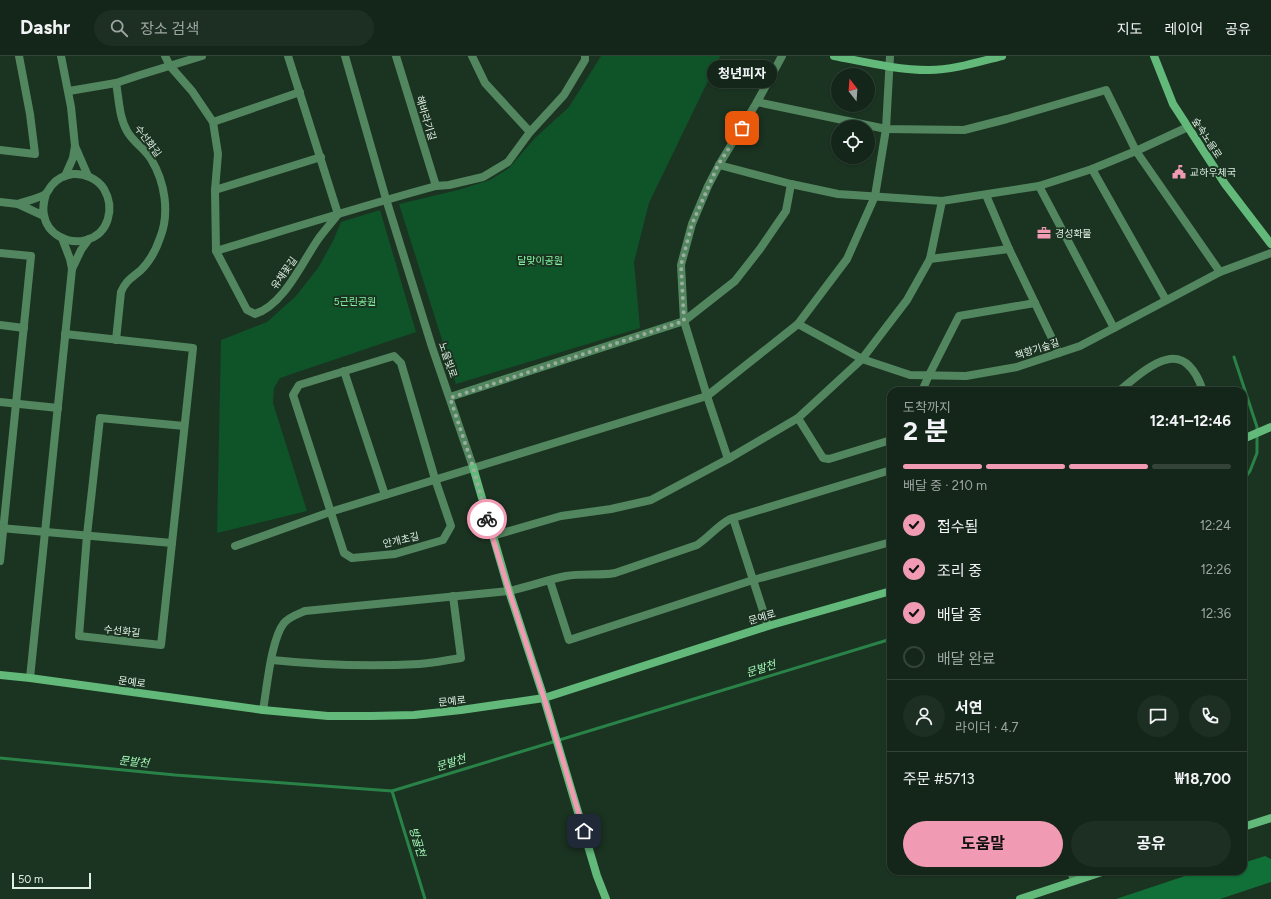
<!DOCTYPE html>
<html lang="ko">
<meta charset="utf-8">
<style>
:root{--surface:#142619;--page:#1d2e22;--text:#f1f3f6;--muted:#9da5a2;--line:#334338;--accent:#f19ab3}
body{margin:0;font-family:Figtree,"Noto Sans KR",sans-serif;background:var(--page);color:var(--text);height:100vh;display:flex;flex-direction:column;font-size:15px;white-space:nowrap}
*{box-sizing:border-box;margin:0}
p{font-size:13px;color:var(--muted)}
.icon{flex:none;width:22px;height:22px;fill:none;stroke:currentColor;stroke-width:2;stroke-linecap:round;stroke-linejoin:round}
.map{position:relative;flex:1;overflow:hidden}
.side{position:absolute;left:887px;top:331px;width:360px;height:488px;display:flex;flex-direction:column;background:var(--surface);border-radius:12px;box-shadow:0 1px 3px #0004,0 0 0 1px var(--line)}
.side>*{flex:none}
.needle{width:26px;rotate:343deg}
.tools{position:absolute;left:831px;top:12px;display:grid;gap:8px}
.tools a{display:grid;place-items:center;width:44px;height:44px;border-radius:50%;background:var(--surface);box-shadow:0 1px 3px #0004,0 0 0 1px var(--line);font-size:20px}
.scale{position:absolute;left:12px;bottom:10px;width:79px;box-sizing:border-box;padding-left:4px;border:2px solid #e0efe3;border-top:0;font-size:11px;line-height:14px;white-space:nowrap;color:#e0efe3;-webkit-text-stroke:3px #1b3321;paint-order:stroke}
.pin{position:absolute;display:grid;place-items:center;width:34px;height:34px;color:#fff;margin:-17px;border-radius:8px;box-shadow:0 2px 6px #0006}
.courier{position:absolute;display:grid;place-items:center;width:40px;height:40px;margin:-20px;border:3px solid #f19ab3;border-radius:50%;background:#fff;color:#222;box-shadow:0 1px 5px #0007}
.bubble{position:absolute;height:28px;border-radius:14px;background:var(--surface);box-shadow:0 1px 3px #0004,0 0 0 1px var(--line);font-size:13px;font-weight:700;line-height:28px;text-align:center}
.overview em{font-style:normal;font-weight:700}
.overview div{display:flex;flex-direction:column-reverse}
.overview{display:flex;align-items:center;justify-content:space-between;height:68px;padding:0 16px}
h1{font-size:26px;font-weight:700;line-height:30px}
.bar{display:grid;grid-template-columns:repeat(4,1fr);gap:6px 4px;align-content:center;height:48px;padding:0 16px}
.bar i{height:5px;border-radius:3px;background:var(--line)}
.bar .selected{background:var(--accent)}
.bar p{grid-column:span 4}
.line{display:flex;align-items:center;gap:10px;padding:0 16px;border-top:1px solid var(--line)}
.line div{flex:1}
.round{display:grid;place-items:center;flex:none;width:42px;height:42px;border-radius:21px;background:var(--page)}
ol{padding:0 16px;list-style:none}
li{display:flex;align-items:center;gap:12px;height:44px}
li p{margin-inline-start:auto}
li .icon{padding:4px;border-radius:50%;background:var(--accent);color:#111;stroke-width:4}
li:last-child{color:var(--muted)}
li i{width:22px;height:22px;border:2px solid var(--line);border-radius:50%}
.action{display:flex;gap:8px;margin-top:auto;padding:8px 16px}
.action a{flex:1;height:46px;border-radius:24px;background:var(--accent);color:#111;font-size:16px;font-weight:700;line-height:46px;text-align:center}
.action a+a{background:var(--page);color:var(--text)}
header{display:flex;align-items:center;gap:24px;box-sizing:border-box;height:56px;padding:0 20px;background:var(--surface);border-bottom:1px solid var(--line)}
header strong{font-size:19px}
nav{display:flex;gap:22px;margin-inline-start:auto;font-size:14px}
.search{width:280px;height:36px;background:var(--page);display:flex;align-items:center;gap:10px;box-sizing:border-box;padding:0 14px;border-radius:22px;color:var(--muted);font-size:15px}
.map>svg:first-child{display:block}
.green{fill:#0f5329}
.forest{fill:#107037}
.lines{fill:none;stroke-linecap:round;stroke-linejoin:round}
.stream{stroke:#298247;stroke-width:3}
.street{stroke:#52865f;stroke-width:8}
.secondary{stroke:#62b97a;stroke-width:8}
.done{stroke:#9bad9f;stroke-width:4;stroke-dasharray:0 7.2}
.route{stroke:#f19ab3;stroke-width:5}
.labels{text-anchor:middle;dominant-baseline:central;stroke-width:4;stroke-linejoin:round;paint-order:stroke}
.street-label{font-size:10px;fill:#e0efe3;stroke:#1b3321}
.poi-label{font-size:10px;fill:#e0efe3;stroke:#1b3321;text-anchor:start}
.park-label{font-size:10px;fill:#84f4a2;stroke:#1b3321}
.water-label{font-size:11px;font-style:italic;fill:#a5fbba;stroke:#1b3321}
</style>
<header>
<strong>Dashr</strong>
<div class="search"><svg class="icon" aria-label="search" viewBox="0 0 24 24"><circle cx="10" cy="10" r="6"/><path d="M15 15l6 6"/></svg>장소 검색</div>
<nav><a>지도</a><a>레이어</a><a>공유</a></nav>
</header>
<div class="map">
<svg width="1271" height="843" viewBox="0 0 1271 843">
<rect width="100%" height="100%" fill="#1b3321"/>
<!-- green -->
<g class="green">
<path d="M 601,0 L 720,0 L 649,147 L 634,206 L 640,272 L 456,328 L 399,148 L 458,134 L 490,124 L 509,112 L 535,82 L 569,51 Z"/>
<path d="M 380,154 L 416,276 L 280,322 L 274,332 L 273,347 L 307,455 L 217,477 L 221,284 L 267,266 L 296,240 L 318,212 L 333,185 L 341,166 Z"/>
</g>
<!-- forest -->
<path class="forest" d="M 1265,800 L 1271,803 L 1271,826 L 1220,843 L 1116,843 L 1191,818 L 1210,818 L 1219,815 L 1243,815 L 1243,807 Z"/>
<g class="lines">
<!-- stream -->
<g class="stream">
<path d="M 1234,301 L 1257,371 L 1257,397 L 1250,415 L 1243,425"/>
<path d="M 0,702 L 175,719 L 392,735 L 891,583"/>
<path d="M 392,735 L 425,843"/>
</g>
<!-- street -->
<g class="street">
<path d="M 61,0 L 71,51 L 75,90"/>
<path d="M 165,0 L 170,10 L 192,35 L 213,66 L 218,98 L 215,134 L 216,195"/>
<path d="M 288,0 L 338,158"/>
<path d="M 345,0 L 386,143 L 432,291 L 473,411"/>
<path d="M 396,0 L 436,130 L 449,129 L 483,121 L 508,106 L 530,76 L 564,39 L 585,4 L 585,0"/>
<path d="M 472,0 L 485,27 L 530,76"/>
<path d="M 782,0 L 757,46 L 719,109 L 708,130 L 692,168 L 681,209 L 684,265 L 707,340 L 728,403 L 798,362 L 862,303 L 907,244 L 930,203 L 942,145"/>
<path d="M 69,35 L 116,27 L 140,19 L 202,0"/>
<path d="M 757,46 L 886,73 L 964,74 L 1007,63 L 1106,34 L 1136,95 L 1188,71"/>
<path d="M 213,66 L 300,36"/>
<path d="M 0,94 L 35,98 L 30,58 L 19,0"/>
<path d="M 719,109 L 791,128 L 838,138 L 942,145 L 1039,130 L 1092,113 L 1136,95 L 1220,216"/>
<path d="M 1092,113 L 1166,244"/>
<path d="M 65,120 L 73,102 L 75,90 L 88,120"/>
<path d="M 1039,130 L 1114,272"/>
<path d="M 215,134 L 321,101"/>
<path d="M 986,139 L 1009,193 L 1059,297"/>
<path d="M 0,146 L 18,148"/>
<path d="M 338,158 C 332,166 325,174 319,182 C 302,206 284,249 255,258 L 247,254 L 216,195 C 289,173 362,150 436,130"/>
<path d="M 44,160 L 18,148 C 26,145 36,143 44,139 C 48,137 49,132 52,129 C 57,123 65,119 73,118 C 84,117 98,123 104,133 C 115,152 109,178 86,184 C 68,189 47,178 44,159 C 42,152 44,145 46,138"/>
<path d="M 62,182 L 70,203 L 72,213 L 81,194 L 89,183"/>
<path d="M 0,197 L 31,200 L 0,505"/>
<path d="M 930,203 L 1009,193"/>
<path d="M 798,268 L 862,303 L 910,319 L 966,320 L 1017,311 L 1080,290 L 1220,216 L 1271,197"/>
<path d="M 0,269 L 24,272"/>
<path d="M 65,278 L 193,292 L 161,589 L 79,580 L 87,479 L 100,362 L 184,370"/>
<path d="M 116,284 L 121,236 C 126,224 132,222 141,214 C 150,205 156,194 160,182 C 170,157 165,126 151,103 C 144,92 133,86 127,75 C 119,61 119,43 116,27"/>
<path d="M 394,300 L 401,307 L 435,423 L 451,470 L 443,484 L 395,498 L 352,502 L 344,497 L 293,339 L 299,329 Z"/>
<path d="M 344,315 L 385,439"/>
<path d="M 922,335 L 929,319 L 959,260 L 1035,247"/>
<path d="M 1119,335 C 1150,309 1184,278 1203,335"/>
<path d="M 450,341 L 684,265 L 735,225 L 760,193 L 786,155 L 791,128"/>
<path d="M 0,346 L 58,352"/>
<path d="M 798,362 L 823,402 L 829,403 L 891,384"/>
<path d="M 733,462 L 768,570"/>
<path d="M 0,472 L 172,487"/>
<path d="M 492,480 L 561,460 L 611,453 L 651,444 L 728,403"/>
<path d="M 235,490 L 330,456 L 707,340 L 798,268 L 847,203 L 875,140 L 886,73 L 890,0"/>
<path d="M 550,525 L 569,584 L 753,524 L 891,486"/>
<path d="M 272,604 C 321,609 369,611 419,608 C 433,607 447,604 461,602 L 453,540"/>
<path d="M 30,622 L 72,213"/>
<path d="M 263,654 C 267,632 271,583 284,567 C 289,561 298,558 305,555 L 509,535 C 528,531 546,524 566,520 C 582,517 599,520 615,517 L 697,489 C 709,481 717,470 730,463 L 891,414"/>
<path d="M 1071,815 L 1074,825"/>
</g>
<!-- secondary -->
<g class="secondary">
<path d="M 834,0 C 865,6 897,14 929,14 C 953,14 978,6 1002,0"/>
<path d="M 1154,0 L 1173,48 L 1225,128 L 1271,188"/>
<path d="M 1243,383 L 1271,371"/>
<path d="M 473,411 L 509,535 L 544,642 L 597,820 L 606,843"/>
<path d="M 0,619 L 30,622 L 263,654 L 328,660 L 372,660 L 414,659 L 461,654 L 544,642 L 768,570 L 891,535"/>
<path d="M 1243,771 L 1271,762"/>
<path d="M 1020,843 L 1105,815"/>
</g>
</g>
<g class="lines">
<!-- done -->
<path class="done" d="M 487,463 L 473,411 L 450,342 L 684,265 L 681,209 L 692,168 L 718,109 L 742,72"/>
<!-- route -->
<path class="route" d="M 487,463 L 509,535 L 544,642 L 584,775"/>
</g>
<!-- icons -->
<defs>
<g id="civic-bare" transform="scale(1.08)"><path d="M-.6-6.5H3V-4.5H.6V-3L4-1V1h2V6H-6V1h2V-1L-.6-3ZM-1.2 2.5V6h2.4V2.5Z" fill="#f19ab3" stroke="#1b3321" stroke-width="2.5" paint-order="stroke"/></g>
<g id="office-bare" transform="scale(1.08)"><path d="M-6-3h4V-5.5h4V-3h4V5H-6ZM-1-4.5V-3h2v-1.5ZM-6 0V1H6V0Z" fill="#f19ab3" stroke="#1b3321" stroke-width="2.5" paint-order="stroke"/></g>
</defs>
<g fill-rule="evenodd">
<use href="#civic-bare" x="1179" y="116"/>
<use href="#office-bare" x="1044" y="177"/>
</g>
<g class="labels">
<!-- street labels -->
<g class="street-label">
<text transform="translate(426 62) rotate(73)">해바라기길</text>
<text transform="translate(1207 82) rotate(57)">숲속노을로</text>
<text transform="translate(148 85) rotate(53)">수선화길</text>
<text transform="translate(284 217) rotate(-55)">유채꽃길</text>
<text transform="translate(1037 293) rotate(-18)">책향기숲길</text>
<text transform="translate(448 304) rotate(71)">노을빛로</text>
<text transform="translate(401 484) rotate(-13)">안개초길</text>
<text transform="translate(762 561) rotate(-17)">문예로</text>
<text transform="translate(122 575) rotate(6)">수선화길</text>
<text transform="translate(132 626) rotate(8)">문예로</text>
<text transform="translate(452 645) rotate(-6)">문예로</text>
</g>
<!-- poi labels -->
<g class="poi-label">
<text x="1190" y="116">교하우체국</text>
<text x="1055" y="177">경성화물</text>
</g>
<!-- park labels -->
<g class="park-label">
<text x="540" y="204">달맞이공원</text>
<text x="355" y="245">5근린공원</text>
</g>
<!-- water labels -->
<g class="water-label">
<text transform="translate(761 613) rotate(-17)">문발천</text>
<text transform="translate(134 706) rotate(6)">문발천</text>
<text transform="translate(451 707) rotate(-17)">문발천</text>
<text transform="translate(417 786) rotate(73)">방골천</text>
</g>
</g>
</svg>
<div class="tools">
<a><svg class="needle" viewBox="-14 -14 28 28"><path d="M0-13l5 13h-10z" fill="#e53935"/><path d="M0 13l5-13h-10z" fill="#9da5a2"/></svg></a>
<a><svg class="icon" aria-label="locate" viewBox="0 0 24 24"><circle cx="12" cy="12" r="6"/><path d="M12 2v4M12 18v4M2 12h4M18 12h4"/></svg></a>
</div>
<div class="scale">50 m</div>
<div class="pin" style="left:742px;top:72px;background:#ea580c"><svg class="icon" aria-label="bag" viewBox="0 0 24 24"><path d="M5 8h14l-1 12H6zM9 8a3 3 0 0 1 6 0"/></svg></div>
<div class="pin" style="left:584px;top:775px;background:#1f2937"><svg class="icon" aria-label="home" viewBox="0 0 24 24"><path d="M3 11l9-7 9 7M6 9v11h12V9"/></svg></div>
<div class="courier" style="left:487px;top:463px"><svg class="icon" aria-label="bike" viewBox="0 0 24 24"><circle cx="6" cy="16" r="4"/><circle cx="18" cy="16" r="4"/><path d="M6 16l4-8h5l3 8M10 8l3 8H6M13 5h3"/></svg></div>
<div class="bubble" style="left:707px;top:4px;width:70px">청년피자</div>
<section class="side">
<div class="overview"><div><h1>2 분</h1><p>도착까지</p></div><em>12:41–12:46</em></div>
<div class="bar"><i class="selected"></i><i class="selected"></i><i class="selected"></i><i></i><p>배달 중 · 210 m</p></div>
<ol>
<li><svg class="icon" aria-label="check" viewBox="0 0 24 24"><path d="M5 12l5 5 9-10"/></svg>접수됨<p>12:24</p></li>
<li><svg class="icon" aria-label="check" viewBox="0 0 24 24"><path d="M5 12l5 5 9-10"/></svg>조리 중<p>12:26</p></li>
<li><svg class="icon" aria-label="check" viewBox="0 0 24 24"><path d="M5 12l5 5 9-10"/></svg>배달 중<p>12:36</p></li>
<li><i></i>배달 완료</li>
</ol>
<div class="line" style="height:72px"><a class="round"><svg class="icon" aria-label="person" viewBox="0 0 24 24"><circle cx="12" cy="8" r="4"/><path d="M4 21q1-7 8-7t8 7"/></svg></a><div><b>서연</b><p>라이더 · 4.7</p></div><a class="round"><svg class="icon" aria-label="chat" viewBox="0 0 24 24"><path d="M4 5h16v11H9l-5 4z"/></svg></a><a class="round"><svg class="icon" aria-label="phone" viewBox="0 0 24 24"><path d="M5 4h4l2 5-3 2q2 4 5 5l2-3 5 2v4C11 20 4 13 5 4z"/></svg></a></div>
<div class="line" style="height:52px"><div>주문 #5713</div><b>₩18,700</b></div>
<div class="action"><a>도움말</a><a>공유</a></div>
</section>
</div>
